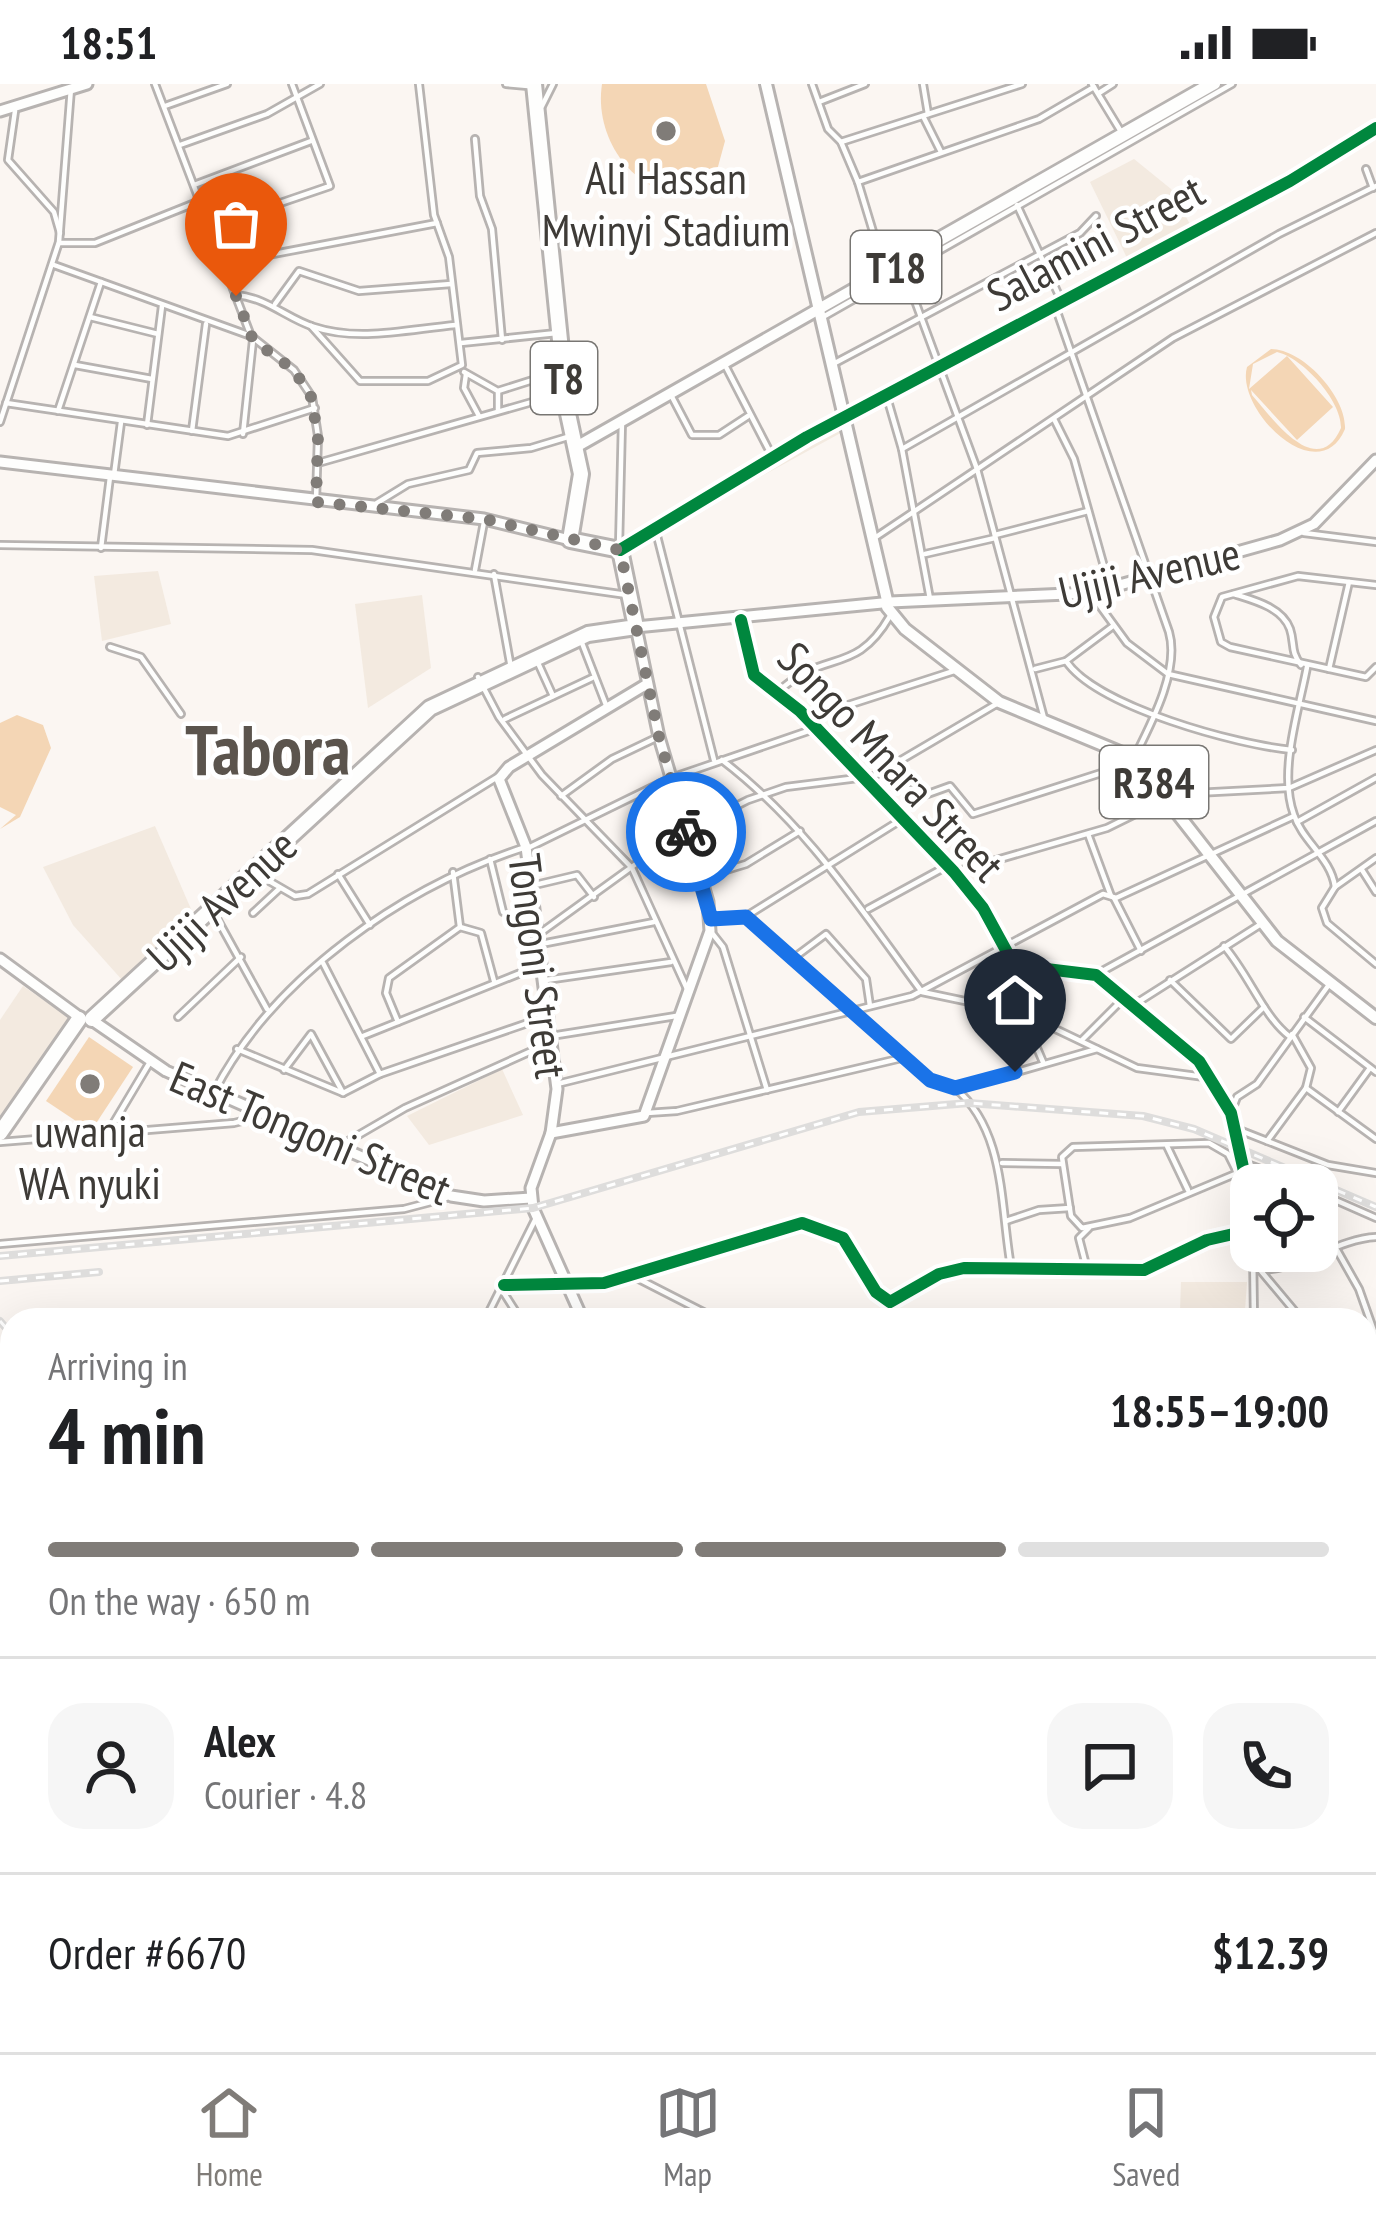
<!DOCTYPE html>
<meta charset="utf-8">
<style>
:root{--surface:#fff;--page:#f6f6f6;--text:#202124;--muted:#757577;--line:#e0e0e0;--accent:#807c78}
body{margin:0;font-family:"PT Sans Narrow",sans-serif;background:var(--page);color:var(--text);height:100vh;display:flex;flex-direction:column;font-size:45px;white-space:nowrap}
*{box-sizing:border-box;margin:0}
p{font-size:39px;color:var(--muted)}
.icon{flex:none;width:66px;height:66px;fill:none;stroke:currentColor;stroke-width:2;stroke-linecap:round;stroke-linejoin:round}
.map{position:relative;flex:1;overflow:hidden}
.panel{position:absolute;left:0px;top:1224px;width:1377px;height:744px;display:flex;flex-direction:column;background:var(--surface);border-radius:36px 36px 0 0;box-shadow:0 12px 48px #0002}
.panel>*{flex:none}
.tools{position:absolute;left:1230px;top:1080px;display:grid;gap:24px}
.tools a{display:grid;place-items:center;width:108px;height:108px;border-radius:24px;background:var(--surface);box-shadow:0 12px 48px #0002;font-size:60px}
.pin{position:absolute;display:grid;place-items:center;width:102px;height:102px;color:#fff;margin:-123px -51px;border-radius:50% 50% 50% 0;rotate:-45deg;box-shadow:0 0 12px #0007}
.pin .icon{rotate:45deg}
.courier{position:absolute;display:grid;place-items:center;width:120px;height:120px;margin:-60px;border:9px solid #1a73e8;border-radius:50%;background:#fff;color:#222;box-shadow:0 3px 15px #0007}
.overview em{font-style:normal;font-weight:600}
.overview div{display:flex;flex-direction:column-reverse}
.overview{display:flex;align-items:center;justify-content:space-between;height:204px;padding:0 48px}
h1{font-size:78px;font-weight:600;line-height:90px}
.bar{display:grid;grid-template-columns:repeat(4,1fr);gap:18px 12px;align-content:center;height:144px;padding:0 48px}
.bar i{height:15px;border-radius:9px;background:var(--line)}
.bar .selected{background:var(--accent)}
.bar p{grid-column:span 4}
.line{display:flex;align-items:center;gap:30px;padding:0 48px;border-top:3px solid var(--line)}
.line div{flex:1}
.round{display:grid;place-items:center;flex:none;width:126px;height:126px;border-radius:36px;background:var(--page)}
.status{display:flex;justify-content:space-between;align-items:center;height:84px;padding:0 60px;background:var(--surface);direction:ltr}
.status svg{height:33px;fill:currentColor}
.dock{display:flex;justify-content:space-around;align-items:center;height:168px;border-top:3px solid var(--line);background:var(--surface);font-size:33px;color:var(--muted)}
.dock a{display:grid;justify-items:center;gap:6px}
.dock .selected{color:var(--accent)}
.map>svg:first-child{display:block}
.built{fill:#f3eae0}
.green{fill:#f4d6b5;fill-rule:evenodd}
.lines{fill:none;stroke-linecap:round;stroke-linejoin:round}
.street-casing{stroke:#b7b3b1;stroke-width:10}
.secondary-casing{stroke:#b7b3b1;stroke-width:15}
.primary-casing{stroke:#b7b3b1;stroke-width:16}
.highway-casing{stroke:#b7b3b1;stroke-width:20}
.street{stroke:#fefefd;stroke-width:4.5}
.secondary{stroke:#fefefd;stroke-width:9}
.primary{stroke:#fefefd;stroke-width:10}
.highway{stroke:#fefefd;stroke-width:14}
.rail-casing{stroke:#dedddc;stroke-width:8}
.rail{stroke:#fff;stroke-width:3;stroke-dasharray:9;stroke-linecap:butt}
.cycleway-casing{stroke:#fff;stroke-width:20}
.cycleway{stroke:#00873e;stroke-width:12}
.done{stroke:#807c78;stroke-width:12;stroke-dasharray:0 21.6}
.route{stroke:#1a73e8;stroke-width:15}
.poi-dot{fill:#807c78;stroke:#fff;stroke-width:4.5}
.labels{text-anchor:middle;dominant-baseline:central;stroke-width:9;stroke-linejoin:round;paint-order:stroke}
.shield{fill:#fff;stroke:#787673;stroke-width:3}
.shield-label{font-size:42px;font-weight:bold;fill:#3e3b37}
.poi-label{font-size:45px;fill:#3e3b37;stroke:#fff}
.street-label{font-size:45px;fill:#3e3b37;stroke:#fff}
.town-label{font-size:69px;font-weight:bold;fill:#5b544d;stroke:#fff}
</style>
<div class="status"><b>18:51</b><svg viewBox="0 0 49 12"><path d="M0 12V9h3v3zM5 12V6h3v6zM10 12V3h3v9zM15 12V0h3v12zM26 1h20v11H26zM47 4h2v5h-2z"/></svg></div>
<div class="map">
<svg width="1376" height="1968" viewBox="0 0 1376 1968">
<rect width="100%" height="100%" fill="#fbf6f2"/>
<!-- built -->
<g class="built">
<path d="M 1134,75 L 1171,105 L 1192,144 L 1128,176 L 1090,98 Z"/>
<path d="M 844,338 L 848,345 L 636,461 L 632,454 Z"/>
<path d="M 158,487 L 171,540 L 102,557 L 94,492 Z"/>
<path d="M 422,511 L 431,584 L 368,624 L 355,520 Z"/>
<path d="M 155,742 L 194,832 L 123,897 L 73,841 L 43,783 Z"/>
<path d="M 23,902 L 74,937 L 0,1045 L 0,936 Z"/>
<path d="M 502,985 L 523,1031 L 429,1061 L 407,1032 Z"/>
<path d="M 1181,1198 L 1247,1198 L 1245,1226 L 1180,1228 Z"/>
</g>
<!-- green -->
<g class="green">
<path d="M 602,0 L 706,0 L 725,57 L 716,90 L 682,111 C 630,106 594,52 602,0 Z"/>
<path d="M 1271,265 C 1303,265 1347,313 1345,345 C 1318,408 1235,325 1247,283 ZM 1277,268 C 1303,274 1342,317 1341,344 C 1317,398 1272,334 1252,311 L 1251,306 L 1297,356 L 1333,323 L 1287,272 L 1249,305 L 1253,280 Z"/>
<path d="M 17,631 L 43,641 L 51,664 L 20,733 L 0,745 L 16,731 L 0,723 L 0,639 Z"/>
<path d="M 89,953 L 133,983 L 91,1047 L 46,1017 Z"/>
</g>
<g class="lines">
<!-- street casing -->
<g class="street-casing">
<g id="street">
<path d="M 155,0 L 251,252 L 294,286 L 312,313 L 318,352 L 316,417"/>
<path d="M 506,0 L 528,2"/>
<path d="M 812,0 L 828,45 L 841,58 L 858,98 L 1039,35 L 1094,3"/>
<path d="M 923,0 L 928,30"/>
<path d="M 1092,0 L 1120,46"/>
<path d="M 1099,9 L 1113,0"/>
<path d="M 819,18 L 865,0"/>
<path d="M 165,22 L 227,0"/>
<path d="M 542,22 L 553,0"/>
<path d="M 15,27 L 8,76 L 54,128 L 60,149"/>
<path d="M 923,32 L 941,68"/>
<path d="M 475,55 L 480,112 L 492,145 L 502,256"/>
<path d="M 841,58 L 1022,0"/>
<path d="M 180,61 L 267,30 L 320,0"/>
<path d="M 1366,85 L 1373,104"/>
<path d="M 858,98 L 884,184"/>
<path d="M 194,101 L 311,57"/>
<path d="M 1017,121 L 1062,218"/>
<path d="M 210,143 L 330,102 L 292,0"/>
<path d="M 59,159 L 95,159 L 200,117"/>
<path d="M 891,178 L 1204,0"/>
<path d="M 226,179 L 437,139"/>
<path d="M 54,181 L 251,252"/>
<path d="M 904,187 L 977,385 L 1044,634"/>
<path d="M 236,211 C 268,214 286,234 314,243 C 359,258 410,245 456,241"/>
<path d="M 275,220 L 299,187 L 359,207 L 451,200"/>
<path d="M 90,233 L 158,250"/>
<path d="M 823,233 L 1232,0"/>
<path d="M 311,242 L 360,297 L 428,297 L 462,281 L 449,173 L 434,131 L 419,0"/>
<path d="M 461,259 L 557,249"/>
<path d="M 835,279 L 1080,149 L 1096,132"/>
<path d="M 75,281 L 152,295"/>
<path d="M 726,283 L 772,372"/>
<path d="M 464,288 L 496,306"/>
<path d="M 466,290 L 464,304 L 479,332"/>
<path d="M 886,310 L 902,365 L 930,515"/>
<path d="M 671,311 L 692,351 L 719,351 L 748,332"/>
<path d="M 6,319 L 228,352 L 315,324"/>
<path d="M 498,326 L 498,307 L 558,288"/>
<path d="M 58,327 L 101,198"/>
<path d="M 1054,335 L 1074,375 L 1110,504"/>
<path d="M 0,338 L 59,158 L 71,4"/>
<path d="M 147,341 L 162,222"/>
<path d="M 192,347 L 206,240"/>
<path d="M 243,350 L 253,256"/>
<path d="M 902,365 L 1279,150 L 1376,102"/>
<path d="M 318,379 L 560,310"/>
<path d="M 114,391 L 121,338"/>
<path d="M 377,419 L 408,400 L 469,386 L 477,369 L 531,364 L 571,352"/>
<path d="M 655,444 L 714,676"/>
<path d="M 1304,449 L 1376,458"/>
<path d="M 995,451 L 1088,427"/>
<path d="M 876,453 L 1173,254 L 1376,149"/>
<path d="M 0,461 L 312,466 L 627,511"/>
<path d="M 619,463 L 622,337"/>
<path d="M 101,464 L 110,393"/>
<path d="M 622,464 L 807,353 L 1290,97 L 1376,44"/>
<path d="M 925,470 L 995,454"/>
<path d="M 475,486 L 484,438"/>
<path d="M 494,490 L 511,584"/>
<path d="M 1376,501 L 1298,492 L 1222,513 L 1214,533 L 1221,558 L 1230,563 L 1366,593 L 1376,583"/>
<path d="M 1234,510 C 1253,516 1282,523 1290,545 C 1295,560 1290,567 1301,581"/>
<path d="M 1092,511 L 1127,559 L 1168,590 L 1376,637"/>
<path d="M 741,536 L 754,591 L 800,627 L 954,788 L 983,824 L 1014,881 L 1096,891 L 1199,977 L 1231,1029 L 1251,1119"/>
<path d="M 582,559 L 606,621"/>
<path d="M 110,563 L 141,573 L 181,630"/>
<path d="M 1066,577 C 1097,623 1238,661 1292,666"/>
<path d="M 538,579 L 553,612"/>
<path d="M 1307,583 C 1299,626 1278,688 1294,731 C 1303,758 1331,774 1335,803"/>
<path d="M 1035,585 L 1066,577 L 1113,542"/>
<path d="M 1329,585 L 1349,498"/>
<path d="M 478,593 L 499,633 L 542,691 L 632,784 L 688,907"/>
<path d="M 778,608 C 824,564 855,593 890,532"/>
<path d="M 808,634 L 957,586"/>
<path d="M 505,635 L 592,594"/>
<path d="M 722,676 C 807,741 859,823 922,908 L 1022,929 L 1137,984 L 1212,994"/>
<path d="M 894,682 L 925,711 L 950,702 L 973,730 L 1120,683 L 1134,674 C 1151,640 1180,586 1169,548 L 1055,222"/>
<path d="M 561,712 L 612,675 L 658,653"/>
<path d="M 1297,738 L 1376,694"/>
<path d="M 1088,750 L 1111,812"/>
<path d="M 526,765 L 671,694 L 814,645"/>
<path d="M 1376,774 L 1335,803 L 1322,824 L 1327,839 L 1376,880"/>
<path d="M 490,775 L 503,828"/>
<path d="M 1362,786 L 1376,808"/>
<path d="M 955,788 L 1107,744 L 1176,710 L 1289,704 L 1376,666"/>
<path d="M 257,790 L 295,812 L 308,810 L 499,692"/>
<path d="M 338,790 L 370,841"/>
<path d="M 703,793 L 746,780 L 800,747"/>
<path d="M 535,801 L 577,791 L 594,813"/>
<path d="M 1114,814 L 1141,867"/>
<path d="M 868,825 L 947,782"/>
<path d="M 253,829 L 280,804"/>
<path d="M 215,831 L 267,925"/>
<path d="M 745,833 L 902,974 L 942,1002 L 975,1000 L 1097,965"/>
<path d="M 711,835 L 745,833 L 904,734"/>
<path d="M 460,843 L 481,849 L 494,897"/>
<path d="M 712,849 L 723,863 L 767,1006"/>
<path d="M 539,850 L 669,756 L 748,716 L 786,703 L 874,692 L 998,619"/>
<path d="M 541,860 L 654,838"/>
<path d="M 1224,862 C 1249,891 1264,933 1289,952"/>
<path d="M 791,876 L 826,850 L 866,895 L 870,922"/>
<path d="M 323,879 L 380,990"/>
<path d="M 1014,881 L 1022,929 L 1043,978"/>
<path d="M 1097,890 L 1376,737"/>
<path d="M 546,896 L 671,878"/>
<path d="M 1170,896 L 1231,955 L 1264,923"/>
<path d="M 1135,920 L 1261,840"/>
<path d="M 178,933 L 241,873"/>
<path d="M 1304,933 L 1376,988"/>
<path d="M 398,938 L 386,909 L 389,894 L 460,843 L 453,788"/>
<path d="M 1292,950 L 1311,984 L 1306,1004"/>
<path d="M 363,952 L 538,882"/>
<path d="M 551,952 L 676,932"/>
<path d="M 1082,956 L 1125,913"/>
<path d="M 237,965 L 343,1009 L 380,990 L 548,932"/>
<path d="M 284,986 L 311,950 L 343,1009"/>
<path d="M 557,1000 L 912,912 L 1103,810 L 1116,814 L 1294,732"/>
<path d="M 955,1004 C 1006,1047 1000,1121 1011,1183"/>
<path d="M 214,1008 C 273,893 404,802 526,763"/>
<path d="M 1338,1028 L 1370,984"/>
<path d="M 647,1029 L 677,1027 L 902,974"/>
<path d="M 1231,1029 L 1237,1013 L 1257,1000 L 1328,902"/>
<path d="M 1239,1046 L 1328,1081 L 1376,1089"/>
<path d="M 107,1050 L 150,978"/>
<path d="M 1267,1057 L 1306,1004 L 1376,1055"/>
<path d="M 0,1058 L 234,1039 L 246,1036 L 253,1025"/>
<path d="M 343,1060 L 405,1024 L 547,960"/>
<path d="M 1167,1062 L 1188,1106"/>
<path d="M 1002,1079 L 1062,1080"/>
<path d="M 1247,1080 L 1303,1101"/>
<path d="M 1236,1086 L 1228,1070 L 1209,1059 L 1073,1063 L 1062,1073 L 1071,1132 L 1082,1144 L 1130,1134 L 1247,1085"/>
<path d="M 1317,1108 L 1376,1134"/>
<path d="M 1006,1137 L 1039,1126 L 1070,1124"/>
<path d="M 1333,1159 L 1359,1205 L 1376,1253"/>
<path d="M 0,1160 L 404,1125 L 446,1114"/>
<path d="M 1253,1167 L 1254,1236"/>
<path d="M 1087,1185 L 1079,1154 L 1089,1144"/>
<path d="M 1253,1185 C 1294,1191 1334,1155 1376,1153"/>
<path d="M 1261,1187 L 1302,1236"/>
<path d="M 631,1191 L 719,1236"/>
<path d="M 504,1201 L 604,1199 L 802,1139 L 843,1154 L 876,1208 L 890,1218 L 939,1190 L 964,1184 L 1144,1186 L 1207,1156 L 1251,1146"/>
<path d="M 502,1206 L 521,1236"/>
<path d="M 485,1236 L 536,1134"/>
<path d="M 1365,1309 L 1376,1312"/>
<path d="M 0,1770 L 12,1738"/>
<path d="M 0,1868 L 12,1868"/>
<path d="M 0,1886 L 12,1933"/>
<path d="M 1365,1898 L 1376,1905"/>
<path d="M 151,1956 L 152,1968"/>
<path d="M 258,1956 L 259,1968"/>
<path d="M 355,1956 L 356,1968"/>
<path d="M 592,1956 L 592,1968"/>
<path d="M 919,1956 L 921,1968"/>
<path d="M 1049,1956 L 1053,1968"/>
<path d="M 95,1968 L 95,1956"/>
<path d="M 421,1968 L 487,1956"/>
<path d="M 1367,1968 L 1376,1955"/>
</g>
</g>
<!-- secondary casing -->
<g class="secondary-casing">
<g id="secondary">
<path d="M 0,27 L 87,0"/>
<path d="M 0,378 L 484,435 L 570,456"/>
<path d="M 890,518 L 1091,509 L 1280,456 L 1314,440 L 1376,376"/>
<path d="M 0,875 L 79,933"/>
<path d="M 92,936 L 166,987 L 451,1112 L 484,1117 L 531,1114"/>
<path d="M 551,1049 L 644,1032 L 710,847 L 708,818 L 659,653 L 636,543 L 882,519"/>
<path d="M 583,1236 L 533,1124 L 531,1104 L 551,1049 L 557,1005 L 526,763 L 499,695 L 509,683 L 647,600"/>
<path d="M 752,1956 L 754,1968"/>
</g>
</g>
<!-- primary casing -->
<g class="primary-casing">
<g id="primary">
<path d="M 766,0 L 887,516"/>
<path d="M 576,363 L 1215,0"/>
<path d="M 887,523 L 905,545 L 999,618 L 1134,674 L 1277,857 L 1376,934"/>
</g>
</g>
<!-- highway casing -->
<g class="highway-casing">
<g id="highway">
<path d="M 92,935 L 430,624 L 588,550 L 636,543 L 620,466 L 570,456 L 581,390 L 567,325 L 534,0"/>
<path d="M 0,1049 L 79,935"/>
<path d="M 1365,1401 L 1376,1405"/>
<path d="M 0,1415 L 12,1418"/>
</g>
</g>
<!-- street -->
<use href="#street" class="street"/>
<!-- secondary -->
<use href="#secondary" class="secondary"/>
<!-- primary -->
<use href="#primary" class="primary"/>
<!-- highway -->
<use href="#highway" class="highway"/>
<!-- rail casing -->
<g class="rail-casing">
<g id="rail">
<path d="M 0,1172 L 533,1124 L 859,1028 L 969,1019 L 1143,1032 L 1194,1045 L 1376,1123"/>
<path d="M 0,1197 L 99,1188"/>
<path d="M 0,1237 L 12,1251"/>
<path d="M 0,1308 L 12,1380"/>
<path d="M 0,1456 L 12,1396"/>
<path d="M 124,1956 L 125,1968"/>
</g>
</g>
<!-- rail -->
<use href="#rail" class="rail"/>
<!-- cycleway casing -->
<g class="cycleway-casing">
<g id="cycleway">
<path d="M 620,466 L 807,353 L 1290,97 L 1376,44"/>
<path d="M 741,536 L 754,591 L 800,627 L 954,788 L 983,824 L 1014,881 L 1096,891 L 1199,977 L 1231,1029 L 1251,1119"/>
<path d="M 504,1201 L 604,1199 L 802,1139 L 843,1154 L 876,1208 L 890,1218 L 939,1190 L 964,1184 L 1144,1186 L 1207,1156 L 1251,1146"/>
</g>
</g>
<!-- cycleway -->
<use href="#cycleway" class="cycleway"/>
</g>
<g class="lines">
<!-- done -->
<path class="done" d="M 236,212 L 253,256 L 294,286 L 311,313 L 318,352 L 316,418 L 484,435 L 620,466 L 659,653 L 686,748"/>
<!-- route -->
<path class="route" d="M 686,748 L 711,835 L 746,833 L 930,996 L 955,1004 L 1015,988"/>
</g>
<!-- markers -->
<g class="poi-dot">
<circle cx="666" cy="47" r="12"/>
<circle cx="90" cy="1000" r="12"/>
</g>
<g class="labels">
<!-- shield labels -->
<g class="shield">
<rect x="851" y="147" width="90" height="72" rx="9"/>
<rect x="531" y="258" width="66" height="72" rx="9"/>
<rect x="1100" y="662" width="108" height="72" rx="9"/>
</g>
<g class="shield-label">
<text x="896" y="183">T18</text>
<text x="564" y="294">T8</text>
<text x="1154" y="698">R384</text>
</g>
<!-- poi labels -->
<g class="poi-label">
<text x="666" y="93">Ali Hassan<tspan x="666" dy="52">Mwinyi Stadium</tspan></text>
<text x="90" y="1046">uwanja<tspan x="90" dy="52">WA nyuki</tspan></text>
</g>
<!-- street labels -->
<g class="street-label">
<text transform="translate(1095 158) rotate(-28)">Salamini Street</text>
<text transform="translate(1149 488) rotate(-13)">Ujiji Avenue</text>
<text transform="translate(892 677) rotate(47)">Songo Mnara Street</text>
<text transform="translate(221 816) rotate(-43)">Ujiji Avenue</text>
<text transform="translate(539 882) rotate(83)">Tongoni Street</text>
<text transform="translate(311 1048) rotate(23)">East Tongoni Street</text>
</g>
<!-- town labels -->
<g class="town-label">
<text x="268" y="665">Tabora</text>
</g>
</g>
</svg>
<div class="tools">
<a><svg class="icon" aria-label="locate" viewBox="0 0 24 24"><circle cx="12" cy="12" r="6"/><path d="M12 2v4M12 18v4M2 12h4M18 12h4"/></svg></a>
</div>
<div class="pin" style="left:236px;top:212px;background:#ea580c"><svg class="icon" aria-label="bag" viewBox="0 0 24 24"><path d="M5 8h14l-1 12H6zM9 8a3 3 0 0 1 6 0"/></svg></div>
<div class="pin" style="left:1015px;top:988px;background:#1f2937"><svg class="icon" aria-label="home" viewBox="0 0 24 24"><path d="M3 11l9-7 9 7M6 9v11h12V9"/></svg></div>
<div class="courier" style="left:686px;top:748px"><svg class="icon" aria-label="bike" viewBox="0 0 24 24"><circle cx="6" cy="16" r="4"/><circle cx="18" cy="16" r="4"/><path d="M6 16l4-8h5l3 8M10 8l3 8H6M13 5h3"/></svg></div>
<section class="panel">
<div class="overview"><div><h1>4 min</h1><p>Arriving in</p></div><em>18:55–19:00</em></div>
<div class="bar"><i class="selected"></i><i class="selected"></i><i class="selected"></i><i></i><p>On the way · 650 m</p></div>
<div class="line" style="height:216px"><a class="round"><svg class="icon" aria-label="person" viewBox="0 0 24 24"><circle cx="12" cy="8" r="4"/><path d="M4 21q1-7 8-7t8 7"/></svg></a><div><b>Alex</b><p>Courier · 4.8</p></div><a class="round"><svg class="icon" aria-label="chat" viewBox="0 0 24 24"><path d="M4 5h16v11H9l-5 4z"/></svg></a><a class="round"><svg class="icon" aria-label="phone" viewBox="0 0 24 24"><path d="M5 4h4l2 5-3 2q2 4 5 5l2-3 5 2v4C11 20 4 13 5 4z"/></svg></a></div>
<div class="line" style="height:156px"><div>Order #6670</div><b>$12.39</b></div>
</section>
</div>
<nav class="dock">
<a class="selected"><svg class="icon" aria-label="home" viewBox="0 0 24 24"><path d="M3 11l9-7 9 7M6 9v11h12V9"/></svg>Home</a>
<a><svg class="icon" aria-label="map" viewBox="0 0 24 24"><path d="M3 6l6-2 6 2 6-2v14l-6 2-6-2-6 2zM9 4v14M15 6v14"/></svg>Map</a>
<a><svg class="icon" aria-label="saved" viewBox="0 0 24 24"><path d="M7 4h10v16l-5-4-5 4z"/></svg>Saved</a>
</nav>
